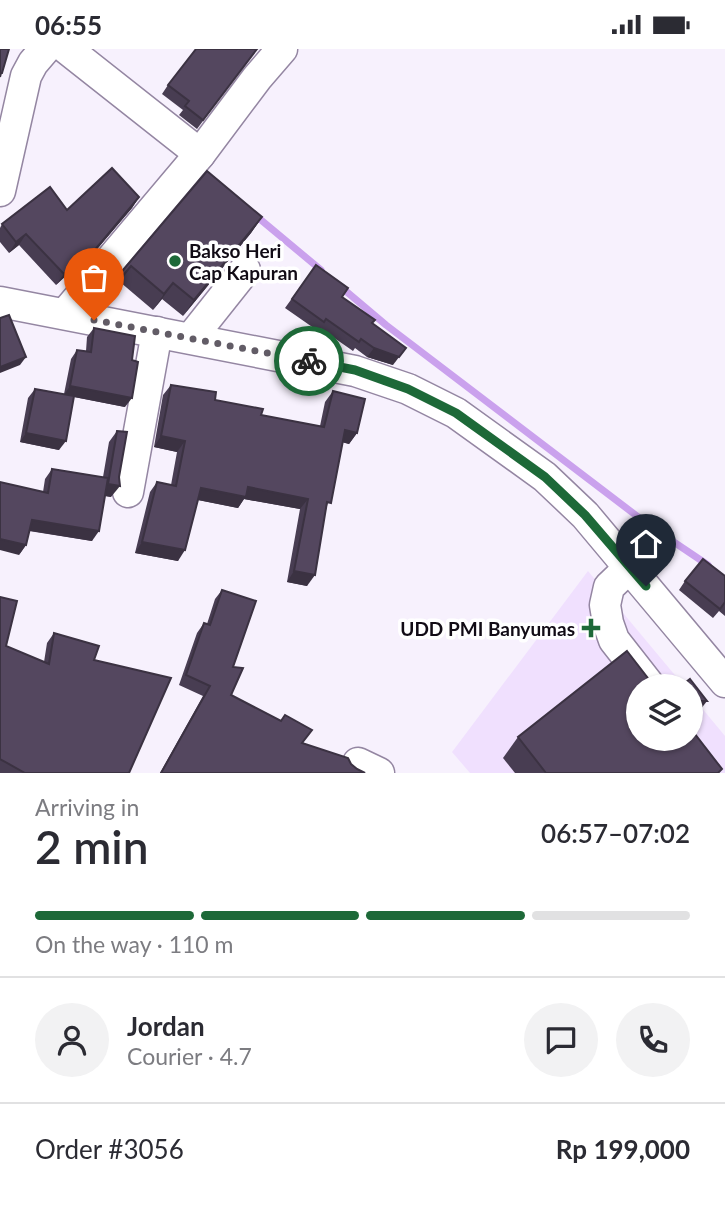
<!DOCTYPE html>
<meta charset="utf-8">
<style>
:root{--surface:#fff;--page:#f2f2f3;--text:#2b2b33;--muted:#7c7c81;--line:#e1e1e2;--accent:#1d6938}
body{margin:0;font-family:Lato,sans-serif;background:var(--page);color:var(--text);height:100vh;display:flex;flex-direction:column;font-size:26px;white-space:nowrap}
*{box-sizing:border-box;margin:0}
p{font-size:23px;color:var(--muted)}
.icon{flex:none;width:38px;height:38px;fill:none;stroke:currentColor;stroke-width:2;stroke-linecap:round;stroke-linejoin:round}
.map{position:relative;height:724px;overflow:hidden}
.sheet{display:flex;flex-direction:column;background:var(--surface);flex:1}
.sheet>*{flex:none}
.controls{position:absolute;left:626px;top:625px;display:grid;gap:14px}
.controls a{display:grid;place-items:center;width:77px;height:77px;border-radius:50%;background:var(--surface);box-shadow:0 2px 5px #0004;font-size:35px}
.pin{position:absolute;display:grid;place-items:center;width:60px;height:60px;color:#fff;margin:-72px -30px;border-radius:50% 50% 50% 0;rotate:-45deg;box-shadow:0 0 7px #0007}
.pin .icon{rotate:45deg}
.courier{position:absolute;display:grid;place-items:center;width:70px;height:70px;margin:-35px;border:5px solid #1d6938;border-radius:50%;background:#fff;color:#222;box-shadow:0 2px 9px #0007}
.headline em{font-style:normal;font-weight:600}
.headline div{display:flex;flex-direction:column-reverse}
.headline{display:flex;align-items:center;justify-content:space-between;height:119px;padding:0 35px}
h1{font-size:46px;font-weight:600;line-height:52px}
.bar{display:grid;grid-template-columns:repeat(4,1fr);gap:10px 7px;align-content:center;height:84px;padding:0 35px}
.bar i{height:9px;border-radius:5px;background:var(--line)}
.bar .current{background:var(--accent)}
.bar p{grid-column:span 4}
.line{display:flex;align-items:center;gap:18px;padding:0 35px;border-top:2px solid var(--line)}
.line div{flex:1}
.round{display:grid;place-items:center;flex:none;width:74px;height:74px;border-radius:37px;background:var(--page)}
.status{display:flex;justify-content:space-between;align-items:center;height:49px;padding:0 35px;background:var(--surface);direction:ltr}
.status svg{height:19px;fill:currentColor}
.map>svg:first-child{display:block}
.built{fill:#f0e0fe}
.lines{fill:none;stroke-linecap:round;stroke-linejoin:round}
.stream{stroke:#caa1ed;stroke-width:7}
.minor-casing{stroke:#9486a2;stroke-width:33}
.minor{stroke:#fff;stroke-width:30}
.wall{fill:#483d52}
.shaded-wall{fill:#3b3242}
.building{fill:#54475f;stroke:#3b3242;stroke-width:2}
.done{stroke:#625c66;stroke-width:7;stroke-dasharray:0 12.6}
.route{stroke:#1d6938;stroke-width:9}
.poi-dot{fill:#1d6938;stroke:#fff;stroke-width:2.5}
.labels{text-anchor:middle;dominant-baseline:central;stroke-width:7;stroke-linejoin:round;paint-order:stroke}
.poi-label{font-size:19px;font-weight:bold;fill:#110b15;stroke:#fff;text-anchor:start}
</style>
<div class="status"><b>06:55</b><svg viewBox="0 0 49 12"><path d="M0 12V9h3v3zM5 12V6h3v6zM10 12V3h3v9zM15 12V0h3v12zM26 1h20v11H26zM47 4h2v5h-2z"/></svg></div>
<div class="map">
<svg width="725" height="724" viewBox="0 0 725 724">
<rect width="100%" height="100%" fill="#f7f1fd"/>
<!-- built -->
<path class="built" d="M 588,522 L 684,637 L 639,637 L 639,690 L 691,690 L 691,646 L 725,687 L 725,724 L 470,724 L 452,703 Z"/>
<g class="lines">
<!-- stream -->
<g class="stream">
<path d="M 255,166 L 321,221"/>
<path d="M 341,238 L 386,276 L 650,477 L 708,516"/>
</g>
<!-- minor casing -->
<g class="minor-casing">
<g id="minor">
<path d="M 67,0 L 200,105"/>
<path d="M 0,142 L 26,27 L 33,14 L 45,0"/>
<path d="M 0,253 L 355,322 L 408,340 L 456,364 L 545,428 L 585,466 L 725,633"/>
<path d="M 65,265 L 200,105 L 257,29 L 282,0"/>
<path d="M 191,289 L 245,221"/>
<path d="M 128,443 L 157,283"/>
<path d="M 630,518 L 609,538 L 605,556 L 608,574 L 614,591 L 650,637"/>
<path d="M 358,714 L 379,724"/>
</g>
</g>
<!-- minor -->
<use href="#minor" class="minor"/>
</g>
<!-- wall -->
<g class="wall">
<path d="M 243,18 L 197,80 L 179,66 L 183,61 L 162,45 L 168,36 Z"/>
<path d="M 207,122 L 262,168 L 251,184 L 183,267 L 162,250 L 153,261 L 120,233 L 103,252 L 101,250 L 112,234 Z"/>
<path d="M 139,148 L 132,159 L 75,226 L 71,222 L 56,236 L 19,196 L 9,204 L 0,193 L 0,179 L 2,175 L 67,161 Z"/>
<path d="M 316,216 L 342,248 L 372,274 L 393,316 L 367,308 L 355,299 L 353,302 L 320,279 L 318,282 L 285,259 Z"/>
<path d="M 94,279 L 125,358 L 74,348 L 59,401 L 20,393 L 28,349 L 35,340 L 64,345 L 71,310 L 77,301 L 86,302 L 87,288 Z"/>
<path d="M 171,336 L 261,366 L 320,377 L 325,353 L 333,342 L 357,384 L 349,395 L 343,393 L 307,537 L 287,533 L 300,460 L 244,450 L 238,459 L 198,451 L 178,512 L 135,504 L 150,443 L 157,433 L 171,436 L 177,403 L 154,398 L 163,346 Z"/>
<path d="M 117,382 L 111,448 L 105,447 L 92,492 L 29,482 L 26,496 L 19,506 L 43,443 L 45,430 L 52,420 L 103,428 L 109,393 Z"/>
<path d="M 725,527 L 725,567 L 719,562 L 713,569 L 679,541 L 685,532 Z"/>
<path d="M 222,541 L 233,618 L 231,646 L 302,694 L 351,715 L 357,720 L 365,724 L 160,724 L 203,647 L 179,636 L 197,584 L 204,574 L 207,575 L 215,550 Z"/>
<path d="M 0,548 L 6,597 L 44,613 L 47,594 L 54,584 L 94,611 L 129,724 L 0,724 Z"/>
<path d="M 518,688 L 720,724 L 515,724 L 503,709 Z"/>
</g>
<!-- shaded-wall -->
<g class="shaded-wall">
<path d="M 139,148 L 132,159 L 75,226 L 83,215 Z"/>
<path d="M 262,168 L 251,184 L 183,267 L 194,251 Z"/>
<path d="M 26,185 L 19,196 L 9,204 L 16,193 Z"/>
<path d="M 79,211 L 71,222 L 56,236 L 64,225 Z"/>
<path d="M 131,217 L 120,233 L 103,252 L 114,237 Z"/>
<path d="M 173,234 L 162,250 L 153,261 L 164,245 Z"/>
<path d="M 374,299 L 406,299 L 393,316 L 367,308 Z"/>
<path d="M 26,308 L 20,316 L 0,324 L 0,318 Z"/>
<path d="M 70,337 L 132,349 L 125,358 L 64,346 Z"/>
<path d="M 345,381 L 357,384 L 349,395 L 337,392 Z"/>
<path d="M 26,384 L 66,392 L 59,401 L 20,393 Z"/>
<path d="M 161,387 L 185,392 L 177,403 L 154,398 Z"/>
<path d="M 108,435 L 120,437 L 111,448 L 100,446 Z"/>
<path d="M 248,438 L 308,450 L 300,460 L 244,450 L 238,459 L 193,450 L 201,439 Z"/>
<path d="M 32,471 L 99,482 L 92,492 L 25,481 Z"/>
<path d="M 0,490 L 26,496 L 19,506 L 0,501 Z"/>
<path d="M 142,493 L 185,501 L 178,512 L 135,504 Z"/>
<path d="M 294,522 L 315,526 L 307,537 L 287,533 Z"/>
<path d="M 701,652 L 707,652 L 691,673 L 691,657 Z"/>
</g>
<!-- building -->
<g class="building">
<path d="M 0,0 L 9,0 L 2,24 L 1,24 L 0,28 Z"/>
<path d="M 196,0 L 257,0 L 203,71 L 185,57 L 189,52 L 168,36 Z"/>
<path d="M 112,119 L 139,148 L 83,215 L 79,211 L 64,225 L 26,185 L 16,193 L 2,175 L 50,138 L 67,161 Z"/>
<path d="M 207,122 L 262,168 L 194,251 L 173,234 L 164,245 L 131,217 L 114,237 L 112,234 Z"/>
<path d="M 316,216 L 348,239 L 342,248 L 375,271 L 372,274 L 406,299 L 399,308 L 374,299 L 361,290 L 359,293 L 326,270 L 324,273 L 292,250 Z"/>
<path d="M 9,266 L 26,308 L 0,318 L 0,269 Z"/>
<path d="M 94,279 L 135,287 L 132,311 L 138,313 L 132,349 L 70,337 L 77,301 L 91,303 Z"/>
<path d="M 171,336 L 216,343 L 215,351 L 263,360 L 261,366 L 324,378 L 333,342 L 365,350 L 357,384 L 345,381 L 331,454 L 327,453 L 315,526 L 294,522 L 308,450 L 248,438 L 246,448 L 201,439 L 185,501 L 142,493 L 157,433 L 176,437 L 185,392 L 161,387 Z"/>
<path d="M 35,340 L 74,347 L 66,392 L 26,384 Z"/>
<path d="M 117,382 L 127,383 L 119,428 L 120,437 L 108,435 Z"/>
<path d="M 52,420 L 108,429 L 99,482 L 32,471 L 26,496 L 0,490 L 0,433 L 48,444 Z"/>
<path d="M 703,510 L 725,527 L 725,553 L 720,560 L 685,532 Z"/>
<path d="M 222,541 L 256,552 L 233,618 L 243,619 L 231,646 L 281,672 L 285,666 L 312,681 L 302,694 L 348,709 L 351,715 L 357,720 L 365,724 L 161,724 L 210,637 L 186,626 L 204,574 L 210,576 Z"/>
<path d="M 0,548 L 17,552 L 6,597 L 49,615 L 54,584 L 99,597 L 94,611 L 171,629 L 129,724 L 25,724 L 0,710 Z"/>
<path d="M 627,602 L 654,637 L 639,637 L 639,690 L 691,690 L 691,680 L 722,720 L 718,724 L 546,724 L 518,688 Z"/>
<path d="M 690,630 L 707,652 L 701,652 L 691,657 L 691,637 L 681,637 Z"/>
</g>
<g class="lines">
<!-- done -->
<path class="done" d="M 94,271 L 309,312"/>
<!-- route -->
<path class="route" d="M 309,312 L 355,321 L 408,340 L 456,364 L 545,428 L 585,466 L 646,537"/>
</g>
<!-- markers -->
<g class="poi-dot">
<circle cx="175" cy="212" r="7"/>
<path d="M587.5 568.5h7v7h7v7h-7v7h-7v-7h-7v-7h7z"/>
</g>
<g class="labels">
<!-- poi labels -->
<g class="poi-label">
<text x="189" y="201">Bakso Heri<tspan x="189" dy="22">Cap Kapuran</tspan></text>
<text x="575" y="579" text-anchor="end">UDD PMI Banyumas</text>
</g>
</g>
</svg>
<div class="controls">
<a><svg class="icon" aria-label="layers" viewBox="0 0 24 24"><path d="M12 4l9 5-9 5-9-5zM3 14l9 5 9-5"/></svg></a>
</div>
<div class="pin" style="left:94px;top:271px;background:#ea580c"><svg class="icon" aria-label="bag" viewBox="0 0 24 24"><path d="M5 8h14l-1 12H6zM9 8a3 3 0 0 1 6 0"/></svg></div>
<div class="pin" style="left:646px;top:537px;background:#1f2937"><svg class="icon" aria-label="home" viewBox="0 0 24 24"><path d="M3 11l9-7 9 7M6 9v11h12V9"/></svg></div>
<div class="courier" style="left:309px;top:312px"><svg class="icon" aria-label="bike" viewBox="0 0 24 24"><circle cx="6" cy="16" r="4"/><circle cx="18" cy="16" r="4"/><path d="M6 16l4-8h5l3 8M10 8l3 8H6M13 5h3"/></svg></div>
</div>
<section class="sheet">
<div class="headline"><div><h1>2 min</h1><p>Arriving in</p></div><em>06:57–07:02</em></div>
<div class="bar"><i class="current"></i><i class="current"></i><i class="current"></i><i></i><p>On the way · 110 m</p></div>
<div class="line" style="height:126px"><a class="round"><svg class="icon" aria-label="person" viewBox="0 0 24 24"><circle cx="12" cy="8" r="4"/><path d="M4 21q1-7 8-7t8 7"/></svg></a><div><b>Jordan</b><p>Courier · 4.7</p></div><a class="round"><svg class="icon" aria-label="chat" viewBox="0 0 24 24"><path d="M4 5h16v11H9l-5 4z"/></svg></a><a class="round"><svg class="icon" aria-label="phone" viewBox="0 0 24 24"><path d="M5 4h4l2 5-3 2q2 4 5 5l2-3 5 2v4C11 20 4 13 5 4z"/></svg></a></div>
<div class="line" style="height:91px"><div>Order #3056</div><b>Rp 199,000</b></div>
</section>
